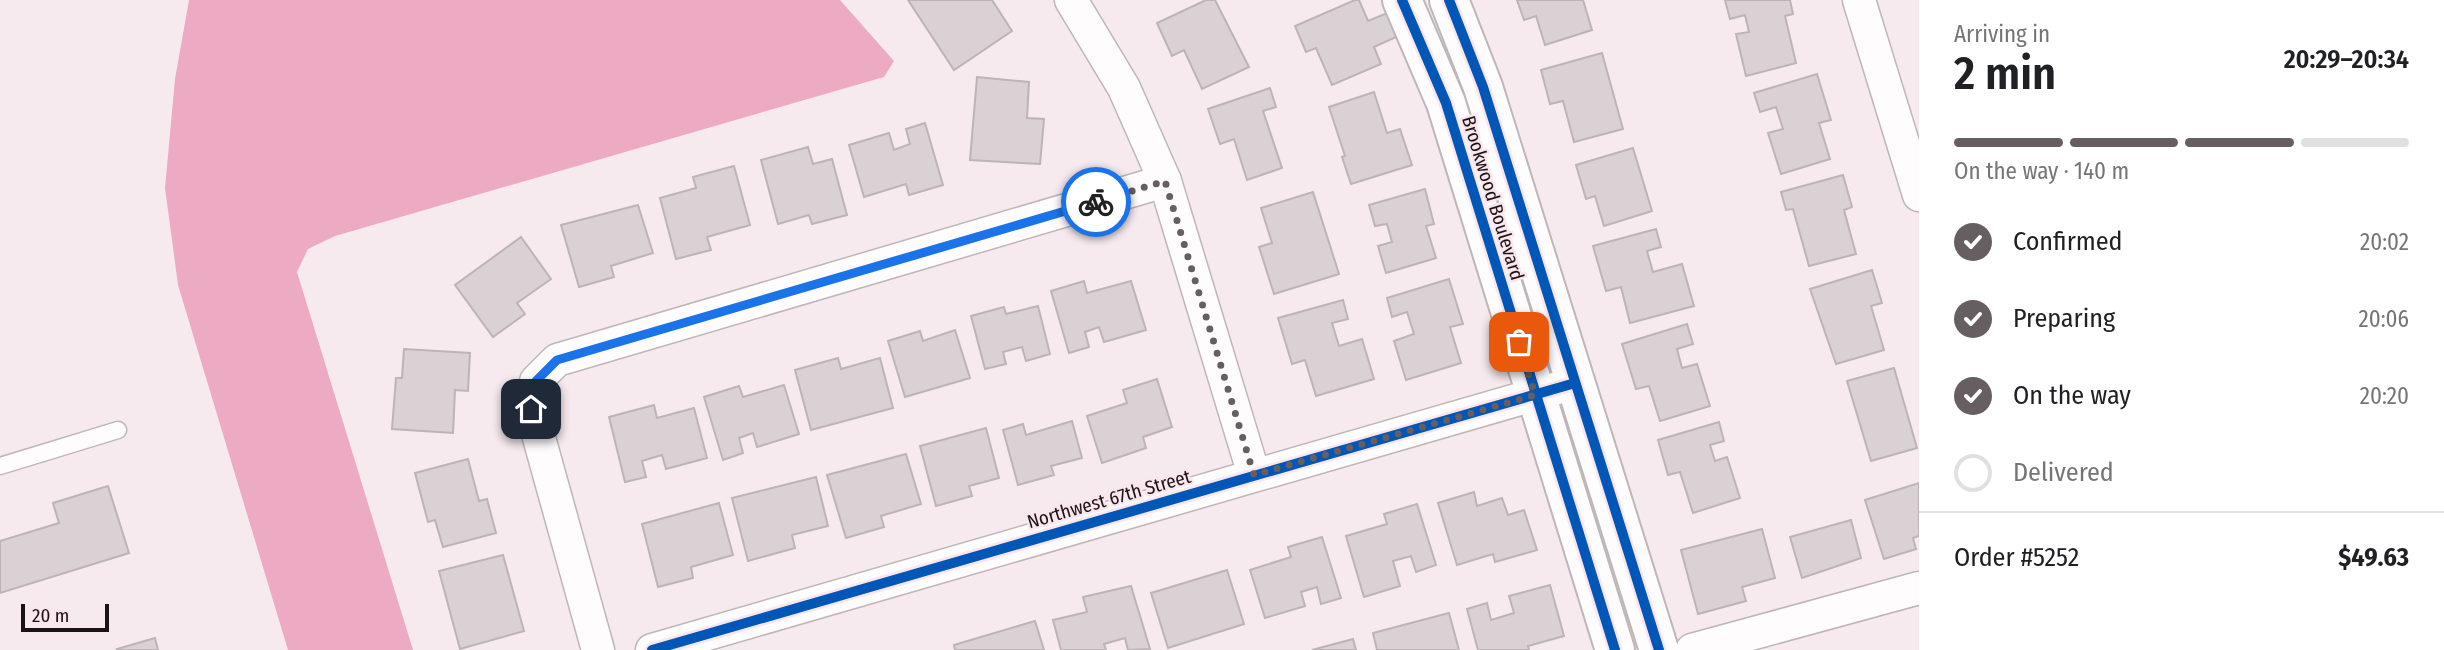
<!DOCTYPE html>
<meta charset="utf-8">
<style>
:root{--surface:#fff;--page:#f6f6f6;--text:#202124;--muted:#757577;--line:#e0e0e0;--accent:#665e61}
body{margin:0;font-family:"Fira Sans Condensed",sans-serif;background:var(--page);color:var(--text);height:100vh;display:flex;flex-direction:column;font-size:26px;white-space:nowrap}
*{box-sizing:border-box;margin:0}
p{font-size:23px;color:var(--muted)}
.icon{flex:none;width:38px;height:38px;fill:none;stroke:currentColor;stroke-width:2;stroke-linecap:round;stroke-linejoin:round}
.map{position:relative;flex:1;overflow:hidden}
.drawer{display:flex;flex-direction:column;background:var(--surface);width:525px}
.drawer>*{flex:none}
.scale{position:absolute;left:21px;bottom:18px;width:88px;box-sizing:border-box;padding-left:7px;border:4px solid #191315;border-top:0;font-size:19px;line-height:24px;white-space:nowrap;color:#191315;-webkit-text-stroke:5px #fae6ec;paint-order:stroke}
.pin{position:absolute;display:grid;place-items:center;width:60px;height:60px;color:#fff;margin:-30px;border-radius:14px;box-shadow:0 4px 10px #0006}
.courier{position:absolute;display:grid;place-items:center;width:70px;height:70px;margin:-35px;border:5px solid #1a73e8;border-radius:50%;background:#fff;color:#222;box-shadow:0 2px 9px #0007}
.summary em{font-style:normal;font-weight:600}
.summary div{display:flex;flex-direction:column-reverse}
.summary{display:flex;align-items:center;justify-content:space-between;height:119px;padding:0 35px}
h1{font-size:46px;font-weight:600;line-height:52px}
.bar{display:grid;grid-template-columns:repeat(4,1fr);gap:10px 7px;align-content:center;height:84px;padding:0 35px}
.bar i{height:9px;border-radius:5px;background:var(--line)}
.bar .on{background:var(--accent)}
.bar p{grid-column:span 4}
.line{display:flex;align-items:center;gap:18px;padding:0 35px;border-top:2px solid var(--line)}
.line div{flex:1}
ol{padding:0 35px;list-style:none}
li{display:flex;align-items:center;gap:21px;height:77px}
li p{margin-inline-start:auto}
li .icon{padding:7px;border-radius:50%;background:var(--accent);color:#fff;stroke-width:4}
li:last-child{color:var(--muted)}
li i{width:38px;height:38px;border:4px solid var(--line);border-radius:50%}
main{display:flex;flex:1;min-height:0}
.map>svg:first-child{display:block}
.water{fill:#edabc3}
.building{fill:#dad1d4;stroke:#bcb4b7;stroke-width:2}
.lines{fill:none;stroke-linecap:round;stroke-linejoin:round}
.service-casing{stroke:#beb6b8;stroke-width:19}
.minor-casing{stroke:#beb6b8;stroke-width:35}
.tertiary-casing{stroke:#beb6b8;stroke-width:42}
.service{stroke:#fefcfc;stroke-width:16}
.minor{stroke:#fefcfc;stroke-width:32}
.tertiary{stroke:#fefcfc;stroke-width:38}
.cycleway-casing{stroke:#fae6ec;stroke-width:15}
.cycleway{stroke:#0057b8;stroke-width:10}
.done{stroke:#665e61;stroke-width:7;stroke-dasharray:0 12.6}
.route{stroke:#1a73e8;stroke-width:9}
.labels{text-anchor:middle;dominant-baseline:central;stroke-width:5;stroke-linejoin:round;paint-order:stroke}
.street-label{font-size:19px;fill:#191315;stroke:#fae6ec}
</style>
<main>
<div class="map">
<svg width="1919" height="650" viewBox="0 0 1919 650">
<rect width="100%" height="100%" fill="#f6eaee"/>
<!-- water -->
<path class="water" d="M 189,0 L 840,0 L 894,61 L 884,77 L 335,236 L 308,249 L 297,272 L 413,650 L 288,650 L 178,285 L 165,188 L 175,79 Z"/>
<!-- building -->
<g class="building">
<path d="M 908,0 L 992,0 L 1012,31 L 954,70 Z"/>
<path d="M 1206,0 L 1215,0 L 1249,67 L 1202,89 L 1184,50 L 1172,56 L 1157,23 Z"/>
<path d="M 1355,0 L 1359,0 L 1368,21 L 1397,9 L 1407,32 L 1374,47 L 1381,64 L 1332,85 L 1316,48 L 1306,52 L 1295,26 Z"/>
<path d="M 1517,0 L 1583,0 L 1592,30 L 1545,45 L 1536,16 L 1524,20 Z"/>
<path d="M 1725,0 L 1790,0 L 1793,14 L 1785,16 L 1796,63 L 1746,76 L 1736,34 L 1749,32 L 1745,15 L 1730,19 Z"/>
<path d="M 1602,53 L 1623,129 L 1574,142 L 1563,101 L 1550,104 L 1541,70 Z"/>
<path d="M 1817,74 L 1831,120 L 1819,123 L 1830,159 L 1781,174 L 1768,133 L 1783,129 L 1776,107 L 1760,112 L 1754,93 Z"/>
<path d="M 977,77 L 1029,82 L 1027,118 L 1044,119 L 1040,164 L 970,160 Z"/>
<path d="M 1270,88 L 1276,107 L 1263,111 L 1282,168 L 1247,180 L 1234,139 L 1220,144 L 1208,109 Z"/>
<path d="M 1374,92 L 1387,133 L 1400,129 L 1412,165 L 1351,184 L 1342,157 L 1345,156 L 1329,107 Z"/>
<path d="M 925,123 L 943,185 L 909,195 L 906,184 L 864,197 L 849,145 L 889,133 L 894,150 L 910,144 L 906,129 Z"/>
<path d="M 808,147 L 813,164 L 832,159 L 847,215 L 812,224 L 809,215 L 778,224 L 761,160 Z"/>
<path d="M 1633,148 L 1652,211 L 1604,226 L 1595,196 L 1586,199 L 1576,165 Z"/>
<path d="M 734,166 L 750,225 L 707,237 L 711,250 L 676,259 L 660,198 L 696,188 L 693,177 Z"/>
<path d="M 1843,175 L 1852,207 L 1844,210 L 1856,254 L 1809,266 L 1793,209 L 1786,210 L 1781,192 Z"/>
<path d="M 1425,189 L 1434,224 L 1426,226 L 1436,258 L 1386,273 L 1378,246 L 1392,242 L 1387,224 L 1375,226 L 1369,205 Z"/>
<path d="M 1313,192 L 1339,274 L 1274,294 L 1259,247 L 1272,243 L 1261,208 Z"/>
<path d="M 638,205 L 653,253 L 611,266 L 614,277 L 579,287 L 561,225 Z"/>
<path d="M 1656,229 L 1661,247 L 1647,251 L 1653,272 L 1682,264 L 1694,306 L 1630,323 L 1621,287 L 1606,291 L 1593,246 Z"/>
<path d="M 521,237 L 551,279 L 517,303 L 525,314 L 493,337 L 455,285 Z"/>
<path d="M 1872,270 L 1882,303 L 1871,306 L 1884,350 L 1836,364 L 1810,289 Z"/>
<path d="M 1449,279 L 1463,324 L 1450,327 L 1461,363 L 1406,380 L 1394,341 L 1414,334 L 1407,312 L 1392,317 L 1387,298 Z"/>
<path d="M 1084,281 L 1087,293 L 1131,281 L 1146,330 L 1104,342 L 1099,327 L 1085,332 L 1089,347 L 1069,353 L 1051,291 Z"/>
<path d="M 1343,300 L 1348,319 L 1332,323 L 1339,346 L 1362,339 L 1374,379 L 1316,396 L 1305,360 L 1292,364 L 1278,318 Z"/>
<path d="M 1038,306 L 1050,354 L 1026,361 L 1022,347 L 1003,352 L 1006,364 L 985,369 L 971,316 L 1004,307 L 1006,314 Z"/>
<path d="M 1687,324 L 1693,344 L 1677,349 L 1682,368 L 1697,364 L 1710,406 L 1660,421 L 1649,386 L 1636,389 L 1622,344 Z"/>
<path d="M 955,330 L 970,378 L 905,397 L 888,341 L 920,331 L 923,341 Z"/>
<path d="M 404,349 L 470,353 L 468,391 L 455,390 L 453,433 L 392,429 L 396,378 L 402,378 Z"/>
<path d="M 838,358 L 841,369 L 880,358 L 893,408 L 811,430 L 795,370 Z"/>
<path d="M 1894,368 L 1917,448 L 1871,461 L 1847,381 Z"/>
<path d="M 1157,379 L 1172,427 L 1143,437 L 1146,448 L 1102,463 L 1087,416 L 1127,403 L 1123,390 Z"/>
<path d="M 784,385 L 799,434 L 757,447 L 753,433 L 739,438 L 743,453 L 723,460 L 704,397 L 739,386 L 743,397 Z"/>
<path d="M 654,405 L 657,418 L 694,408 L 707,458 L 666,469 L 662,455 L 642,461 L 646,477 L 625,482 L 609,417 Z"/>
<path d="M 1072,421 L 1082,458 L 1051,466 L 1054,475 L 1018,485 L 1003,430 L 1023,424 L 1026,435 Z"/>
<path d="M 1719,422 L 1724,441 L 1710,445 L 1715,461 L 1727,457 L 1740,498 L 1693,513 L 1680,472 L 1668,475 L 1658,440 Z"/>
<path d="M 986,428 L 999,478 L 969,486 L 972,496 L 936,506 L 920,446 Z"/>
<path d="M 906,454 L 921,504 L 881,516 L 884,527 L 846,538 L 827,475 Z"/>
<path d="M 468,459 L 479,501 L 487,499 L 496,533 L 443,547 L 435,520 L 428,522 L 415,473 Z"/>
<path d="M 816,477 L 828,526 L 792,535 L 795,548 L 748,561 L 732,498 Z"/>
<path d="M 1919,483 L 1919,536 L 1913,538 L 1916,549 L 1884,559 L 1865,500 Z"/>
<path d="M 108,486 L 129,553 L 0,593 L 0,541 L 59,523 L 53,503 Z"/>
<path d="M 1474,492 L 1477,506 L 1502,498 L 1508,515 L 1524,510 L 1537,550 L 1495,562 L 1493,554 L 1457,565 L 1438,503 Z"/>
<path d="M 719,503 L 733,555 L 691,567 L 693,578 L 658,587 L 642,524 Z"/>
<path d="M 1417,504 L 1436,565 L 1416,572 L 1411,556 L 1393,561 L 1400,586 L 1364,597 L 1346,536 L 1387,524 L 1384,514 Z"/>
<path d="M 1851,520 L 1861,558 L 1802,578 L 1790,537 Z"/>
<path d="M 1762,529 L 1775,578 L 1742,587 L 1746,601 L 1698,614 L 1681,550 Z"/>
<path d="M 1322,537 L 1341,598 L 1321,604 L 1317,587 L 1301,592 L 1305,606 L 1265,618 L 1250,570 L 1291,557 L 1288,547 Z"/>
<path d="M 503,555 L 524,631 L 460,649 L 439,571 Z"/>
<path d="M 1227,570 L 1244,624 L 1168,648 L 1151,593 Z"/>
<path d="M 1550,585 L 1564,636 L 1528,646 L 1529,650 L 1478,650 L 1467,609 L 1487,603 L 1491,620 L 1514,613 L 1509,596 Z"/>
<path d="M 1131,586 L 1150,649 L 1128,650 L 1125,638 L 1104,644 L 1106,650 L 1061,650 L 1053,620 L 1087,612 L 1083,597 Z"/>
<path d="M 1449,613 L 1459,650 L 1377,650 L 1373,633 Z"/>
<path d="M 1035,621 L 1044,650 L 955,650 L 954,645 Z"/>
<path d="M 155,638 L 158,650 L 118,650 L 117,649 Z"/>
<path d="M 1353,639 L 1356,650 L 1312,650 Z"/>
</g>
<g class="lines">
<!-- service casing -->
<g class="service-casing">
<path id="service" d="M 0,466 L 118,430"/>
</g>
<!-- minor casing -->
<g class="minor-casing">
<g id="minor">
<path d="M 1071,0 L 1124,88 L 1165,181 L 1254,475"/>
<path d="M 1859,0 L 1919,195"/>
<path d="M 598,650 L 531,409 L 536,381 L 557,360 L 1165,181"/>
<path d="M 652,650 L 1575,383"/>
<path d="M 1692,650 L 1919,588"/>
</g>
</g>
<!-- tertiary casing -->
<g class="tertiary-casing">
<g id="tertiary">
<path d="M 1402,0 L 1446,103 L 1615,650"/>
<path d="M 1449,0 L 1483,87 L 1659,650"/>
</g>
</g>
<!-- service -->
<use href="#service" class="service"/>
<!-- minor -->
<use href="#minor" class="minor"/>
<!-- tertiary -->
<use href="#tertiary" class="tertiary"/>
<!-- cycleway casing -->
<g class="cycleway-casing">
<g id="cycleway">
<path d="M 1402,0 L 1446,103 L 1615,650"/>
<path d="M 1449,0 L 1483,87 L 1659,650"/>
<path d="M 652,650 L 1575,383"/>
</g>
</g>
<!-- cycleway -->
<use href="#cycleway" class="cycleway"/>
</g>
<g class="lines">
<!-- done -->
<path class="done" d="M 1096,202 L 1165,181 L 1254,475 L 1535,395 L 1519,342"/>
<!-- route -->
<path class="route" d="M 531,409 L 536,381 L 557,360 L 1096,202"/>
</g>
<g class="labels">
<!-- street labels -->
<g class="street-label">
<text transform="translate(1493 198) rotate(73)">Brookwood Boulevard</text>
<text transform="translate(1109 499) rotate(-16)">Northwest 67th Street</text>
</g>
</g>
</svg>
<div class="scale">20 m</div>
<div class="pin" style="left:1519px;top:342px;background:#ea580c"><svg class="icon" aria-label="bag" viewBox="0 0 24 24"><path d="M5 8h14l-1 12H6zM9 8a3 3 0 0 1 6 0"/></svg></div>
<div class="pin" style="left:531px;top:409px;background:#1f2937"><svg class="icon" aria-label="home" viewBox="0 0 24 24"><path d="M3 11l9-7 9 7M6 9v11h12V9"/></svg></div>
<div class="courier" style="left:1096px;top:202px"><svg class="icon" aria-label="bike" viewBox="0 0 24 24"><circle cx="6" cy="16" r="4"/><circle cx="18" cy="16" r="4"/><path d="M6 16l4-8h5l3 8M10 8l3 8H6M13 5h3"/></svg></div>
</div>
<section class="drawer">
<div class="summary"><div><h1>2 min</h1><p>Arriving in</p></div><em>20:29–20:34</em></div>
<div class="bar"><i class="on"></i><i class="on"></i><i class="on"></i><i></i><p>On the way · 140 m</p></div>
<ol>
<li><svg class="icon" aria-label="check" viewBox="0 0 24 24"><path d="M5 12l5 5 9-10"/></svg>Confirmed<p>20:02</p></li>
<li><svg class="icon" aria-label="check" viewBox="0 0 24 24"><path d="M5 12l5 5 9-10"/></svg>Preparing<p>20:06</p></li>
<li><svg class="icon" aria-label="check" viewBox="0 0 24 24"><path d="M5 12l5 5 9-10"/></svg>On the way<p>20:20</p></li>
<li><i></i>Delivered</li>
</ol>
<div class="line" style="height:91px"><div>Order #5252</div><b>$49.63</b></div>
</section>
</main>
